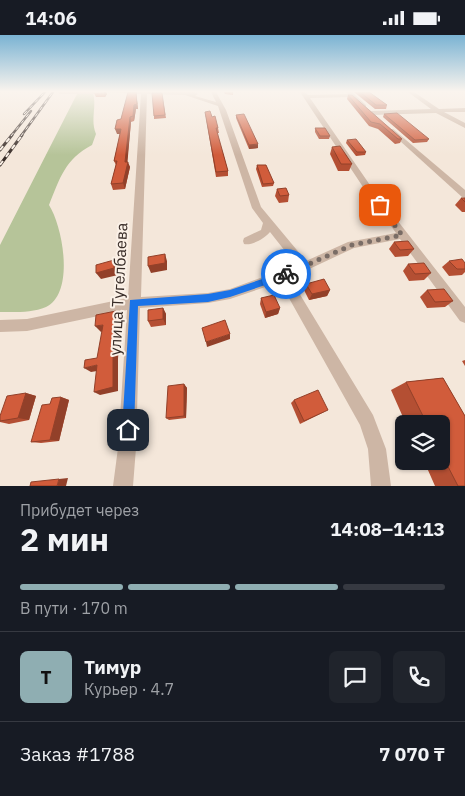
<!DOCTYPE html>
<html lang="ru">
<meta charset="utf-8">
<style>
:root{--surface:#171b24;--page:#20242c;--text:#f1f3f6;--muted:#9ea1a6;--line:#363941;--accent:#8faeb2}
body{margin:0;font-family:"IBM Plex Sans",sans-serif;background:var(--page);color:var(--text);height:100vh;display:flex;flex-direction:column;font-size:19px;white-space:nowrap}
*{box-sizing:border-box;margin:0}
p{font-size:16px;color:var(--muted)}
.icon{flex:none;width:28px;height:28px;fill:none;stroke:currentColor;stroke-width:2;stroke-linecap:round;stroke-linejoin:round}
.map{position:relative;height:451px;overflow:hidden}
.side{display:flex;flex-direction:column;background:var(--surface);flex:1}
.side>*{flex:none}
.fabs{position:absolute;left:395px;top:380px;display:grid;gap:10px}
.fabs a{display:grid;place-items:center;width:55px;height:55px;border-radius:8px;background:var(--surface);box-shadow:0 1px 4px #0004;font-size:25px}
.pin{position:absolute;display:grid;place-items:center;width:42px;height:42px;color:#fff;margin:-21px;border-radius:10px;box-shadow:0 2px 8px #0006}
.courier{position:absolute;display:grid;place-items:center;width:50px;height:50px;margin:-25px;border:4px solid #1a73e8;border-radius:50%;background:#fff;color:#222;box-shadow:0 1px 6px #0007}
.overview em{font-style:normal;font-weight:700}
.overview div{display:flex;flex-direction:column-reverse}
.overview{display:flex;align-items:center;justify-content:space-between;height:85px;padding:0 20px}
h1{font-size:32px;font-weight:700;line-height:38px}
.bar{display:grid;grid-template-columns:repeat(4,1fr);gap:8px 5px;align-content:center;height:60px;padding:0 20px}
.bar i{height:6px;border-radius:4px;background:var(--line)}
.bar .on{background:var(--accent)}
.bar p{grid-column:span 4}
.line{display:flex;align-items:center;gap:12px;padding:0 20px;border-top:1px solid var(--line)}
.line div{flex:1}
.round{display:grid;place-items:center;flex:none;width:52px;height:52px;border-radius:8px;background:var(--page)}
.status{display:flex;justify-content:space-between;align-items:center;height:35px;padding:0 25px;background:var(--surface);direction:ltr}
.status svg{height:14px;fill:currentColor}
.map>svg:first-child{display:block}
.green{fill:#b6c499}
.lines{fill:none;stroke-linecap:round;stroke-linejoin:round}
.minor{fill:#cdb6a5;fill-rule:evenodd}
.rail-far1-casing{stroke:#382c27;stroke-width:2.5}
.rail-casing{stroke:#382c27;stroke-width:3}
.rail-far1{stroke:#fbf1e7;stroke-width:1;stroke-dasharray:4;stroke-linecap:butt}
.rail{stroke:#fbf1e7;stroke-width:2;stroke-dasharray:5;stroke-linecap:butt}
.wall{fill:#b44f33}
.shaded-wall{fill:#924029}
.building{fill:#d15c3b;stroke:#924029}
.route{fill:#1a73e8}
.done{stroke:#7a6d66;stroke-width:5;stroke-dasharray:0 9}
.labels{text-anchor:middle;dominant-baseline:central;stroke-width:4;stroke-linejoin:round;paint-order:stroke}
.street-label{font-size:16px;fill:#382c27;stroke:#fbf1e7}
</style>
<div class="status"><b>14:06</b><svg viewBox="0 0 49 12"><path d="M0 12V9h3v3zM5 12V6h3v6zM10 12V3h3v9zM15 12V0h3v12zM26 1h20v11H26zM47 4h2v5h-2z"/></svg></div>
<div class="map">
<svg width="465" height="451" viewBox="0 0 465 451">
<rect width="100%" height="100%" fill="#f4e7da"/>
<!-- green -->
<path class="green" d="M 93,58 C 97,72 90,85 96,99 L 92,110 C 65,124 60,143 49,170 C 63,192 75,258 46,272 C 32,278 15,277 0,277 L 0,210 L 77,59 Z"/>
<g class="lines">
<!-- minor -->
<g class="minor">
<path d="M 57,57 L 97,57 L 94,59 L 60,59 Z"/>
<path d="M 104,57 L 195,57 L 198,59 L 195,61 L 216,67 L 211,57 L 216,57 L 226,75 L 261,172 L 306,226 L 348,207 L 396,198 L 365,155 L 300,57 L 305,57 L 308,60 L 348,59 L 347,57 L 352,57 L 366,70 L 366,72 L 362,72 L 351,62 L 310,63 L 372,153 L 465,272 L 465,288 L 460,286 L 400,204 L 354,213 L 290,243 L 373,380 L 386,414 L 391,451 L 371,451 L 368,414 L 360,390 L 280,247 L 230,264 L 208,268 L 140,273 L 136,413 L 133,451 L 113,451 L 118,413 L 127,275 L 27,296 L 0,297 L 0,285 L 27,284 L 128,263 L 141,59 ZM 147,59 L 185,60 L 218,71 L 252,173 L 263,188 L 261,195 L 244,203 L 243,206 L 244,209 C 252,211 265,203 270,197 L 296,230 L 230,254 L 208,258 L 141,262 Z"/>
<path d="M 408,57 L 414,57 L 439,74 L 465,73 L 465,77 L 444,77 L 465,88 L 465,93 L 436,78 L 372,80 L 369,78 L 372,76 L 431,74 Z"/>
<path d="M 389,94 L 393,94 L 465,155 L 465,163 L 462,162 L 389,96 Z"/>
</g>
<!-- rail-far1 casing -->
<g class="rail-far1-casing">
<g id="rail-far1">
<path d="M 24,79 L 45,57"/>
<path d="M 11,101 L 31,76"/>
<path d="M 21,101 L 53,57"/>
</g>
</g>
<!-- rail casing -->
<g class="rail-casing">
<g id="rail">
<path d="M 0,115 L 12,100"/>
<path d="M 0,130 L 22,100"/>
</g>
</g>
<!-- rail-far1 -->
<use href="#rail-far1" class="rail-far1"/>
<!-- rail -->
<use href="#rail" class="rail"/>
</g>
<!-- wall -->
<g class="wall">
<path d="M 106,57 L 107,59 L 105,62 L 96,62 L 94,58 Z"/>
<path d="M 136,57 L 138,74 L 136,74 L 134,86 L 131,87 L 127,127 L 130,132 L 125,154 L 113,155 L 111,149 L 116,130 L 114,126 L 120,99 L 117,99 L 121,84 Z"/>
<path d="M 224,57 L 233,57 L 233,60 L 225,59 Z"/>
<path d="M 354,57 L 369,57 L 387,70 L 386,74 L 375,74 Z"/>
<path d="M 162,58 L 166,83 L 154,84 L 154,81 Z"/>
<path d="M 348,60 L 402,104 L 400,108 L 395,109 L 378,94 L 369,91 L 347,64 Z"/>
<path d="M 205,77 L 212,82 L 218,93 L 219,98 L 217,98 L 228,136 L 228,141 L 216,142 Z"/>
<path d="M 384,79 L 429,104 L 427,107 L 413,108 L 383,82 Z"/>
<path d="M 236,80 L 258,113 L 249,114 L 236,83 Z"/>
<path d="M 315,93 L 330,101 L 329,104 L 319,104 L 315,97 Z"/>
<path d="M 347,105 L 366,117 L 365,120 L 356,121 L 346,108 Z"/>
<path d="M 332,112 L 352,129 L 349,136 L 338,136 L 330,119 Z"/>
<path d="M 257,130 L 274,148 L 273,151 L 262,152 L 256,134 Z"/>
<path d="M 277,154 L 289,160 L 288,167 L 279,168 L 275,161 Z"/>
<path d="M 461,163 L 465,163 L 465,177 L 462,177 L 455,170 Z"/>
<path d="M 367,170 L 387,175 L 383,183 L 368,184 L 363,177 Z"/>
<path d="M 394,207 L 414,214 L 408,221 L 395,222 L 389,214 Z"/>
<path d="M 449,226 L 465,228 L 465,237 L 462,240 L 449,241 L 442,232 Z"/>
<path d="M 408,229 L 431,238 L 424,245 L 409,246 L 403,236 Z"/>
<path d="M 306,249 L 330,255 L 327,261 L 309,265 L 304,255 Z"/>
<path d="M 427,255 L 453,266 L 445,272 L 427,273 L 420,262 Z"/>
<path d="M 261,263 L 280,273 L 278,279 L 265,283 L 260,269 Z"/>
<path d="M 163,273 L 166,279 L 166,290 L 151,292 L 148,286 Z"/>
<path d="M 465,325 L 465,331 L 462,326 Z"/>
<path d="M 443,343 L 465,381 L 465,451 L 435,451 L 424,426 L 441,426 L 441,389 L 406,389 L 391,355 L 406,347 Z"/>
<path d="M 184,349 L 187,353 L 186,383 L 169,385 L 166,383 Z"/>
<path d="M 26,358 L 36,361 L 29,385 L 9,389 L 0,387 L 0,381 Z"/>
<path d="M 61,362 L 69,365 L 59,406 L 41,408 L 31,407 L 50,369 Z"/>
<path d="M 294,365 L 324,377 L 300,389 L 291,368 Z"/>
</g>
<!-- shaded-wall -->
<g class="shaded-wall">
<path d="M 104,57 L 106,57 L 107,59 L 105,62 Z"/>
<path d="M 136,57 L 138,74 L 136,74 L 134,86 L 133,81 Z"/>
<path d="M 130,82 L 131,87 L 127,132 L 128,127 L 130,132 L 125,154 L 123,148 Z"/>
<path d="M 115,94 L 121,94 L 123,99 L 117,99 Z"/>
<path d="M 258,109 L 258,113 L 249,114 L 249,110 Z"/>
<path d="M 165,219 L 167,226 L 167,235 L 151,238 L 148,231 Z"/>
<path d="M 114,225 L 118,232 L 118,240 L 101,244 L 96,238 Z"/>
<path d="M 330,255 L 327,261 L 309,265 L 312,259 Z"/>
<path d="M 163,273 L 166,279 L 166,290 L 163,284 Z"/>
<path d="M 280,273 L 278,279 L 265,283 L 266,277 Z"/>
<path d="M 116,276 L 121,282 L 118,324 L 118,356 L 100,360 L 94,357 L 113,319 Z"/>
<path d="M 103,290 L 108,295 L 101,297 L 95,291 Z"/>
<path d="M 230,299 L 230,304 L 207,312 L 206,307 Z"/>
<path d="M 97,330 L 103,335 L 91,337 L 84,333 Z"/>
<path d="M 184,349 L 187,353 L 186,383 L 184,381 Z"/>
<path d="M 26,358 L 36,361 L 29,385 L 18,383 Z"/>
<path d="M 61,362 L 69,365 L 59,406 L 50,405 Z"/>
<path d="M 68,443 L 66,451 L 57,451 L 59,444 Z"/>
</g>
<!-- building -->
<g class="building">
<path d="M 128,57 L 136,57 L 137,69 L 134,70 L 133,81 L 130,82 L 125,127 L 128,127 L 123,148 L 111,149 L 117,126 L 114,126 L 121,94 L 115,94 L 117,85 L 121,84 Z"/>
<path d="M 360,57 L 369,57 L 387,70 L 376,70 Z"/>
<path d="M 152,58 L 162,58 L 165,80 L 154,81 Z"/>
<path d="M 348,60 L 352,60 L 402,104 L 398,104 L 380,89 L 371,87 Z"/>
<path d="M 210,76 L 212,82 L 215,81 L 218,93 L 216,93 L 228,136 L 216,137 L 205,77 Z"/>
<path d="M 397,78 L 429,104 L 415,105 L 384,79 Z"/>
<path d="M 244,79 L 258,109 L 249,110 L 236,80 Z"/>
<path d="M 315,93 L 325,93 L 330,101 L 320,101 Z"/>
<path d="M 356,104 L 366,117 L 357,117 L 347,105 Z"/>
<path d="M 340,111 L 352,129 L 341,129 L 332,112 Z"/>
<path d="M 257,130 L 266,130 L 274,148 L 263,149 Z"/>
<path d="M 286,153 L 289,160 L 280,161 L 277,154 Z"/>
<path d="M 461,163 L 465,163 L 465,167 Z"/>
<path d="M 381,168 L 387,175 L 372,177 L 367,170 Z"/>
<path d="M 408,206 L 414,214 L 400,215 L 394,207 Z"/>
<path d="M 165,219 L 165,228 L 148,231 L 148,222 Z"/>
<path d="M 462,224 L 465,228 L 465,234 L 457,234 L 449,226 Z"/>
<path d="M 114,225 L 114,233 L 96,238 L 96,230 Z"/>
<path d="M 424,228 L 431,238 L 415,239 L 408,229 Z"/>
<path d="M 324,244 L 330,255 L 312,259 L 306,249 Z"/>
<path d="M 444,254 L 453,266 L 435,267 L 427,255 Z"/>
<path d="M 274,260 L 280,273 L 266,277 L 261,263 Z"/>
<path d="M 163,273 L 163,284 L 148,286 L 148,275 Z"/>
<path d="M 116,276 L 113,319 L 113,352 L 94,357 L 97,330 L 84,333 L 85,325 L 97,323 L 103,290 L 95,291 L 96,280 Z"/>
<path d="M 225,285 L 230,299 L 206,307 L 202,293 Z"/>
<path d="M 443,343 L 465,381 L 465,451 L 458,451 L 441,418 L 441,389 L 427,389 L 406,347 Z"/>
<path d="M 184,349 L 184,381 L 166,383 L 168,351 Z"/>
<path d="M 318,355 L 328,375 L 304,386 L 294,365 Z"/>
<path d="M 26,358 L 18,383 L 0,386 L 0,381 L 7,361 Z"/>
<path d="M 61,362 L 50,405 L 31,407 L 42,370 L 50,369 L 52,363 Z"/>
<path d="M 59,444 L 57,451 L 30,451 L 31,447 Z"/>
</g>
<!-- sky -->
<linearGradient id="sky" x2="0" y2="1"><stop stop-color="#7ab3d3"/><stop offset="0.47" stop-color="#faf4ee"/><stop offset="1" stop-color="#faf4ee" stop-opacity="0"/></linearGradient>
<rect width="465" height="120" fill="url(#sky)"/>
<!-- route -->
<path class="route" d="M 286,236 L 289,237 L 289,242 L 230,262 L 208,267 L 138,271 L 134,395 L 132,399 L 128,401 L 124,399 L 122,395 L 130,265 L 208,259 L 230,255 Z"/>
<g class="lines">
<!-- done -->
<path class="done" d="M 286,239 L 352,210 L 402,200 L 380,170"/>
</g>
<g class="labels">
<!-- street labels -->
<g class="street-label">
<text transform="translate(118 254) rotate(-87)">улица Тугелбаева</text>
</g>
</g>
</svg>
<div class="fabs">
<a><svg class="icon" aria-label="layers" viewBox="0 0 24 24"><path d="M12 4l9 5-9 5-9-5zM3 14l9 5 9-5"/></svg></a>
</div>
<div class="pin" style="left:380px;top:170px;background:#ea580c"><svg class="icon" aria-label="bag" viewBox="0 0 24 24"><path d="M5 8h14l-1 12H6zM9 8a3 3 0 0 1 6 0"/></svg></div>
<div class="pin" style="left:128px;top:395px;background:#1f2937"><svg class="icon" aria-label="home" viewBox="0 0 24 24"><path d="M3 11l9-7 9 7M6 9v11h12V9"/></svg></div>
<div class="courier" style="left:286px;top:239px"><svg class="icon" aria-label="bike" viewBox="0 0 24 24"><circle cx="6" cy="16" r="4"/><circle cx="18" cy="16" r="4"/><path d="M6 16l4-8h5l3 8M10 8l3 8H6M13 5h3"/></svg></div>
</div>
<section class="side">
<div class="overview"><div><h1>2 мин</h1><p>Прибудет через</p></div><em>14:08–14:13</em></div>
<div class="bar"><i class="on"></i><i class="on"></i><i class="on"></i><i></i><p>В пути · 170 m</p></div>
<div class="line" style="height:90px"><b class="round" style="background:var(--accent);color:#111">Т</b><div><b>Тимур</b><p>Курьер · 4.7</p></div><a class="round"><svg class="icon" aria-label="chat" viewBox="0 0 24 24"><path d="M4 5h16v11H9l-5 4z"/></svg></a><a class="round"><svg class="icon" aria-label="phone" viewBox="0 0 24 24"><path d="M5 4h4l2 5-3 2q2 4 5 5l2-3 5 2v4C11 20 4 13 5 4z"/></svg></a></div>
<div class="line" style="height:65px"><div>Заказ #1788</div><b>7 070 ₸</b></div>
</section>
